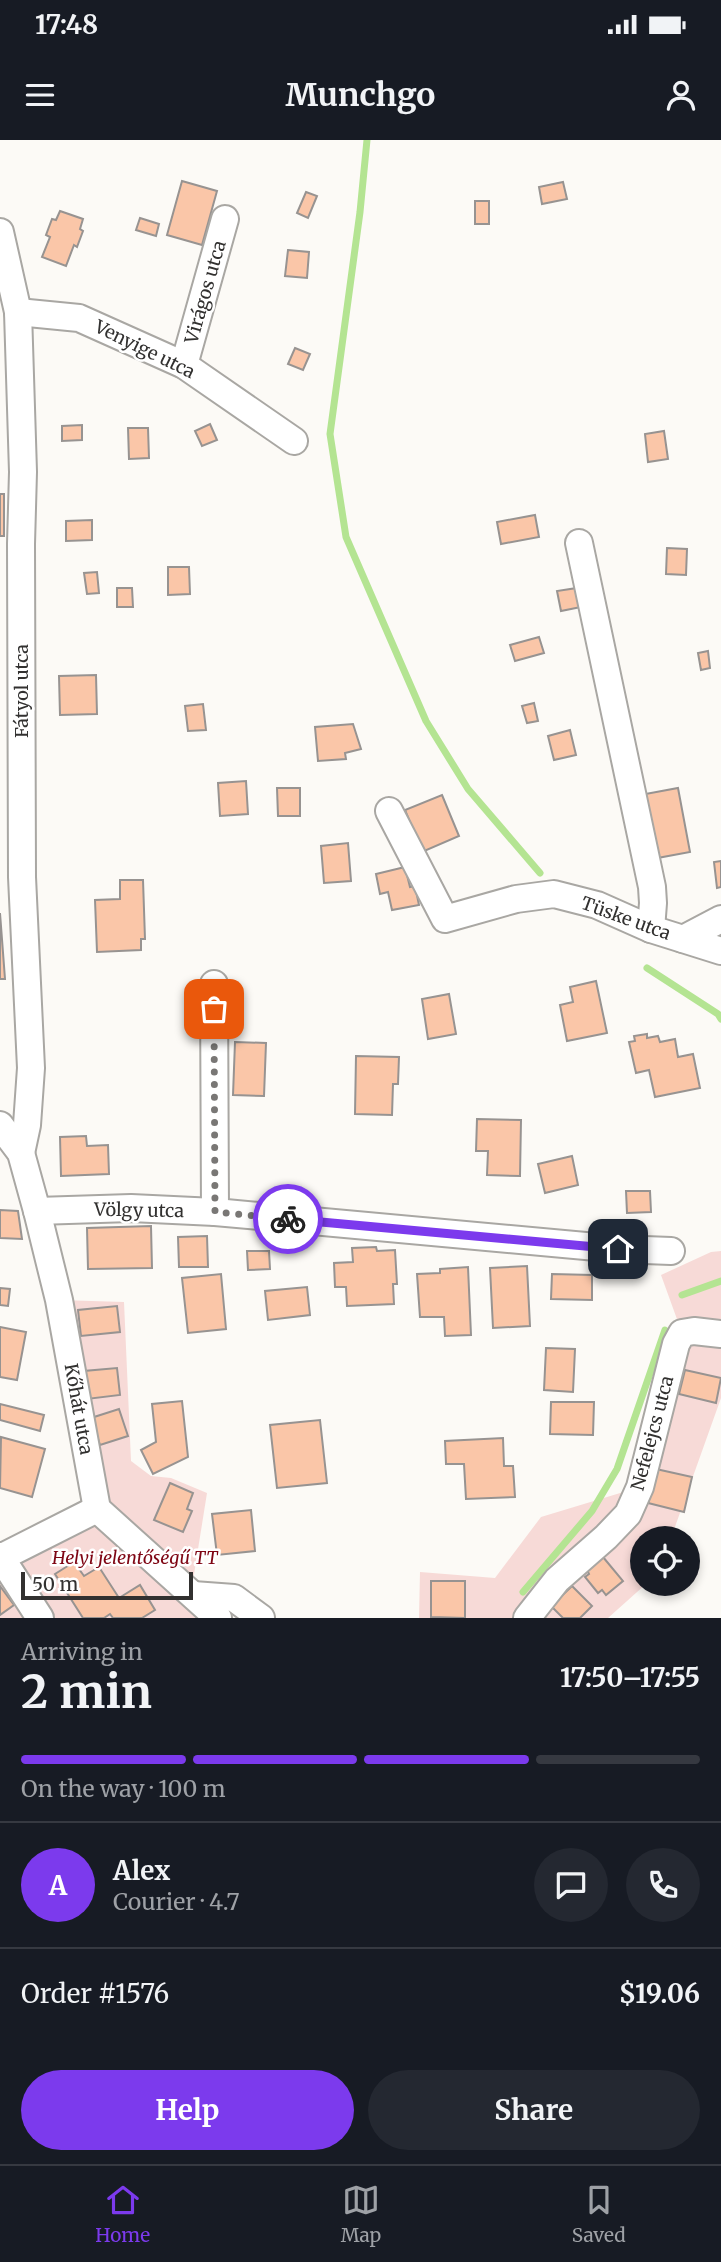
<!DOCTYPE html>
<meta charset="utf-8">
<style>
:root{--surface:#171b24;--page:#242831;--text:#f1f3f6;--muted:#9ea1a6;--line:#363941;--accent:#7c3aed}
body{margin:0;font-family:Merriweather,serif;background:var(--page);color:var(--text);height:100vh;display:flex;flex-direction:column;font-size:26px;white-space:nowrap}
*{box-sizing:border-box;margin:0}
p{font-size:23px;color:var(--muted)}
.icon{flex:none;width:38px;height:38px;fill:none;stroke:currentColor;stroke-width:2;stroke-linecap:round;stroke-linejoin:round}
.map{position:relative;height:1478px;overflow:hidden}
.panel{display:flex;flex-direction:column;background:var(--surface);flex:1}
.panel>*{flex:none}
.tools{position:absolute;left:630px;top:1386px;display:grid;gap:14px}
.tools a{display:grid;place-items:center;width:70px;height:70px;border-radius:50%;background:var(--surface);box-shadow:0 4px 10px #0003;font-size:35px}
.scale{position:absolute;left:21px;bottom:18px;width:172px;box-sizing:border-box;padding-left:7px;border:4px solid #323130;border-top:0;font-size:19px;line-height:24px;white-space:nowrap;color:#323130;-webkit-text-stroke:5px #fff;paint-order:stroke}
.pin{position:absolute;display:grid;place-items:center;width:60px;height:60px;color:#fff;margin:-30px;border-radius:14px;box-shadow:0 4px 10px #0006}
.courier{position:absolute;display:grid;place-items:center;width:70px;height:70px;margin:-35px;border:5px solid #7c3aed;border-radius:50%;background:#fff;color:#222;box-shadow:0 2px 9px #0007}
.head em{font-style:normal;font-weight:700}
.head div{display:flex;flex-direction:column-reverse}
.head{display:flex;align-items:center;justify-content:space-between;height:119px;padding:0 21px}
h1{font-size:46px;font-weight:700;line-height:52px}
.bar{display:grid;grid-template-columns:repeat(4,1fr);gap:10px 7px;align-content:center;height:84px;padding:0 21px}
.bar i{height:9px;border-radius:5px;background:var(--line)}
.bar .on{background:var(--accent)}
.bar p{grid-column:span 4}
.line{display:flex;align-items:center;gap:18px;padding:0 21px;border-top:2px solid var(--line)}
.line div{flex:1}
.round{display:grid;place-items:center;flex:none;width:74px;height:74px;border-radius:37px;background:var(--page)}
.primary-button{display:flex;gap:14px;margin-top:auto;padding:14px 21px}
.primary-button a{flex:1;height:80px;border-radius:42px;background:var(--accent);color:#fff;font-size:28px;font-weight:700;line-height:80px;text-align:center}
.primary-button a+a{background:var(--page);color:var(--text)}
.status{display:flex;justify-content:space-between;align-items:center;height:49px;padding:0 35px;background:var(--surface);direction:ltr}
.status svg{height:19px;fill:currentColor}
header{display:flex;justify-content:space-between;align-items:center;height:91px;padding:0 21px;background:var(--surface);font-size:32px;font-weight:700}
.menu{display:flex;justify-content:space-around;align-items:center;height:98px;border-top:2px solid var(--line);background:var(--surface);font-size:19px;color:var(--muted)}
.menu a{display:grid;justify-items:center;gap:4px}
.menu .on{color:var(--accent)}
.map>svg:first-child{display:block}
.green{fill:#f7dad7}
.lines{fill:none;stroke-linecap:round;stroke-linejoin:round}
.stream{stroke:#b4e492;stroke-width:7}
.building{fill:#fac6a8;stroke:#979391;stroke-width:2}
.minor-casing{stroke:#a9a7a3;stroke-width:30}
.minor{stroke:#fff;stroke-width:26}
.done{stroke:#797775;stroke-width:7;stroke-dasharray:0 12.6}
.route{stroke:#7c3aed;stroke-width:9}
.labels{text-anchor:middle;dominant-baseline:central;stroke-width:5;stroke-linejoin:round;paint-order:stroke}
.street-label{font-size:18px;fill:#323130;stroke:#fff}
.park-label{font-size:18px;font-style:italic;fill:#7e0513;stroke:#fff}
</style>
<div class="status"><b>17:48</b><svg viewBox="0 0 49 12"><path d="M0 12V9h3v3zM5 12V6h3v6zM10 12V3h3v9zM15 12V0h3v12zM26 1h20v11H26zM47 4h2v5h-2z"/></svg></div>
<header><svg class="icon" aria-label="menu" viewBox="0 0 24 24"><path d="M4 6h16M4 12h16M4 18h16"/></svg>Munchgo<svg class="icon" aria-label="person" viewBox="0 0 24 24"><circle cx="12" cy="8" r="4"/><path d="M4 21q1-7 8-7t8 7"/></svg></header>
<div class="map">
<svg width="721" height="1478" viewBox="0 0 721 1478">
<rect width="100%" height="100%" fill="#fcfaf6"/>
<!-- green -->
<g class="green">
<path d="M 721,1111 L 721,1258 L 671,1398 L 642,1398 L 642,1444 L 646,1444 L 608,1478 L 419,1478 L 420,1432 L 495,1438 L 541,1377 L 640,1347 L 682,1193 L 661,1135 L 711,1112 Z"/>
<path d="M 59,1160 L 124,1162 L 131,1321 L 151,1336 L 171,1338 L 207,1353 L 191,1453 L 218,1478 L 0,1478 L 0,1416 L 97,1369 Z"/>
</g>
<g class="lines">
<!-- stream -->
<g class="stream">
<path d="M 367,0 L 360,72 L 330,294 L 346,397 L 426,581 L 468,649 L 540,733"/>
<path d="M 647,828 L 718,874 L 721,879"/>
<path d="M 682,1155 L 721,1141"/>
<path d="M 523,1452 L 592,1371 L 617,1329 L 665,1190"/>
</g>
</g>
<!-- building -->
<g class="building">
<path d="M 182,41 L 217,51 L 202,105 L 167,95 Z"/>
<path d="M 563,42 L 567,59 L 542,64 L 539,47 Z"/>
<path d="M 306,52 L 317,56 L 308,78 L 297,73 Z"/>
<rect x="475" y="61" width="14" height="23"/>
<path d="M 60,71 L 83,79 L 80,89 L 83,91 L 77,107 L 74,105 L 66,126 L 42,117 L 50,97 L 46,95 L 52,79 L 56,80 Z"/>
<path d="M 140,78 L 159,84 L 156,96 L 136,90 Z"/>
<path d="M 288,110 L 309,112 L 307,138 L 285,136 Z"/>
<path d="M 295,208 L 310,214 L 303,230 L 288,224 Z"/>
<path d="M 210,284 L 217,300 L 202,306 L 195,291 Z"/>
<path d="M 82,285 L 82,300 L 62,301 L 62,286 Z"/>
<path d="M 128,288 L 148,288 L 149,318 L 129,319 Z"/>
<path d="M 664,291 L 668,319 L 648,322 L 645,294 Z"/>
<rect x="0" y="354" width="4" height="42"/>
<path d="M 535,375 L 539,397 L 501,404 L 497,382 Z"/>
<path d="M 92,380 L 92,400 L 66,401 L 66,381 Z"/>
<path d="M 667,408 L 687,409 L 686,435 L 666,434 Z"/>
<path d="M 168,427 L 189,427 L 190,454 L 168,455 Z"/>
<path d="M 97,432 L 99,453 L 87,454 L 84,433 Z"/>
<path d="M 117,448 L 132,448 L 133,467 L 117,467 Z"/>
<path d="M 577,448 L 581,467 L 561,471 L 557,451 Z"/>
<path d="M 539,497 L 544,513 L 515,521 L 510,505 Z"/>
<path d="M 708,511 L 710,528 L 701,530 L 698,513 Z"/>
<path d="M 96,535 L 97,574 L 60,575 L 59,536 Z"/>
<path d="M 534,563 L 538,581 L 527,583 L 522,566 Z"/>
<path d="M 203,564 L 206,590 L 188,591 L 185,566 Z"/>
<path d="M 353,584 L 361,609 L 345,613 L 346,619 L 318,621 L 315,587 Z"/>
<path d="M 570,590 L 576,615 L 554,620 L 548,596 Z"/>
<path d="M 246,641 L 248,674 L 220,676 L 218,643 Z"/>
<path d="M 277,648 L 300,648 L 300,676 L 278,676 Z"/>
<path d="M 678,648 L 690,712 L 652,719 L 640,655 Z"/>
<path d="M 442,655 L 459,696 L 422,712 L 405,670 Z"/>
<path d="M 348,703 L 351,741 L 324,743 L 321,706 Z"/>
<path d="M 721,721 L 721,747 L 717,748 L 714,722 Z"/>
<path d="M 405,727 L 410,747 L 415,746 L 419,765 L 392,770 L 388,752 L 380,754 L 376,734 Z"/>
<path d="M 120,740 L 143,740 L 145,799 L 141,799 L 141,810 L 97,812 L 95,760 L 120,759 Z"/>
<path d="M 0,773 L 5,839 L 0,839 Z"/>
<path d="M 596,841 L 607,893 L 567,901 L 560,865 L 573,862 L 570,847 Z"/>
<path d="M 449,854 L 456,894 L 428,899 L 422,859 Z"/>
<path d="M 647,894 L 647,898 L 658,896 L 660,902 L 675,899 L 678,917 L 693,914 L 700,948 L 655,957 L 649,930 L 636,933 L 629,902 L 635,901 L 634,896 Z"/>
<path d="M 235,902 L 266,903 L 264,956 L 233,955 Z"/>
<path d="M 356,916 L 399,917 L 398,944 L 393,944 L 392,975 L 355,974 Z"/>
<path d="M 477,979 L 521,980 L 520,1036 L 487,1035 L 488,1011 L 476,1011 Z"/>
<path d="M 86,996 L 87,1006 L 108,1005 L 109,1034 L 61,1036 L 60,997 Z"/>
<path d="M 572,1016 L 578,1045 L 545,1053 L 538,1024 Z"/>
<path d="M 626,1051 L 650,1051 L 651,1072 L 627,1073 Z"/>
<path d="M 0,1070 L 18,1071 L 22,1099 L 0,1098 Z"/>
<path d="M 151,1086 L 152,1128 L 88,1129 L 87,1088 Z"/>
<path d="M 207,1096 L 208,1127 L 179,1127 L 178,1097 Z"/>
<path d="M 376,1107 L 377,1111 L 395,1110 L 397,1144 L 393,1144 L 394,1164 L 347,1166 L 346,1147 L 335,1147 L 334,1123 L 353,1122 L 352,1108 Z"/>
<path d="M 247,1111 L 269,1111 L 270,1129 L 248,1130 Z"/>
<path d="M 527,1126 L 530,1186 L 493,1188 L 490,1128 Z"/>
<path d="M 468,1127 L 471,1195 L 445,1196 L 444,1177 L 420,1177 L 417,1134 L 440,1133 L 440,1129 Z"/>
<path d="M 221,1134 L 226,1189 L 188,1193 L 182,1138 Z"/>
<path d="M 552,1134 L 592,1135 L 592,1160 L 551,1159 Z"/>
<path d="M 307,1147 L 310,1175 L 268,1180 L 265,1151 Z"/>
<path d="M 0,1148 L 10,1149 L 8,1166 L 0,1165 Z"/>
<path d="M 117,1166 L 120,1192 L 81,1196 L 78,1170 Z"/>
<path d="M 0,1187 L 26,1192 L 17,1240 L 0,1237 Z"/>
<path d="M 546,1208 L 575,1209 L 573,1252 L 544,1250 Z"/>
<path d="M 117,1228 L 120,1255 L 87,1259 L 84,1231 Z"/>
<path d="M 685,1230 L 721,1238 L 716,1263 L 679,1254 Z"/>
<path d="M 182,1261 L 188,1317 L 153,1334 L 141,1310 L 156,1302 L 152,1264 Z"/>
<path d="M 551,1262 L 594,1262 L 593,1295 L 550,1294 Z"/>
<path d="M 0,1264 L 44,1275 L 40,1291 L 0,1280 Z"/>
<path d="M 119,1269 L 128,1296 L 100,1305 L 91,1278 Z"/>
<path d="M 320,1280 L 327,1343 L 277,1348 L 270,1285 Z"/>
<path d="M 1,1297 L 45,1309 L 32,1357 L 0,1348 Z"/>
<path d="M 503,1298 L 504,1326 L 513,1326 L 515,1357 L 466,1359 L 464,1324 L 446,1324 L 445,1301 Z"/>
<path d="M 656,1329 L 692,1337 L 684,1372 L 648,1363 Z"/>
<path d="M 170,1343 L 193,1353 L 187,1369 L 192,1371 L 183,1392 L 154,1380 Z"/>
<path d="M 251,1370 L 255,1411 L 217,1415 L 212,1374 Z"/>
<path d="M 603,1417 L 623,1441 L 606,1455 L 602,1450 L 598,1453 L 585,1437 L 589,1434 L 587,1430 Z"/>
<path d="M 74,1422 L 84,1436 L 99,1427 L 119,1458 L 140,1445 L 155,1470 L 142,1478 L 113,1478 L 110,1474 L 104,1478 L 83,1478 L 55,1434 Z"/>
<path d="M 431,1441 L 465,1441 L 465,1478 L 431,1477 Z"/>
<path d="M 0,1446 L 14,1465 L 0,1475 Z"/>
<path d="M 572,1446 L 592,1466 L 580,1478 L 563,1478 L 551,1466 Z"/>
</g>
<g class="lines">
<!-- minor casing -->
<g class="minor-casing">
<g id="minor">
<path d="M 0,92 L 18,172 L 23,332 L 21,404 L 22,737 L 31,928 L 27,985 L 21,1013"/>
<path d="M 18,172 L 79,178 L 184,225 L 294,301"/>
<path d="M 184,225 L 225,79"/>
<path d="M 579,403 L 652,747 L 653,763 L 651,789"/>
<path d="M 389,671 L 445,779 L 516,759 L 554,754 L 597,765 L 651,789 L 721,811"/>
<path d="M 683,799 L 721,779"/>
<path d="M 214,844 L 215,1072"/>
<path d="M 0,985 L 21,1013 L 37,1071 L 59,1160 L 97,1369 L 218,1478"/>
<path d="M 37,1071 L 131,1068 L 215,1072 L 618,1109 L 671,1111"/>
<path d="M 0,1416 L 40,1478"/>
<path d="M 2,1417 L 97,1369"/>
<path d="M 193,1455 L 234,1458 L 261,1478"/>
<path d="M 527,1478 L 557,1440 L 606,1397 L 628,1374 L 640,1347 L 676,1204 L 682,1193 L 694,1191 L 721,1194"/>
</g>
</g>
<!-- minor -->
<use href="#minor" class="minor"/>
</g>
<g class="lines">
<!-- done -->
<path class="done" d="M 214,869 L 215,1072 L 288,1079"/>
<!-- route -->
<path class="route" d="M 288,1079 L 618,1109"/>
</g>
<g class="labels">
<!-- street labels -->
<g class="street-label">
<text transform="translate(205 152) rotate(-74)">Virágos utca</text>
<text transform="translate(145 209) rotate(26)">Venyige utca</text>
<text transform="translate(21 551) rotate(-90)">Fátyol utca</text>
<text transform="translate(626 778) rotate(20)">Tüske utca</text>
<text transform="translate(139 1070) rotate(1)">Völgy utca</text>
<text transform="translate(79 1269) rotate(80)">Kőhát utca</text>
<text transform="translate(652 1293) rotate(-75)">Nefelejcs utca</text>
</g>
<!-- park labels -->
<g class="park-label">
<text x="135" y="1417">Helyi jelentőségű TT</text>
</g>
</g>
</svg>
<div class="tools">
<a><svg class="icon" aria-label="locate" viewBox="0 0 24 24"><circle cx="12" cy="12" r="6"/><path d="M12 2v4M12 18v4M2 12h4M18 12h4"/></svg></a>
</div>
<div class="scale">50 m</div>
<div class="pin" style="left:214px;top:869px;background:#ea580c"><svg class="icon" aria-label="bag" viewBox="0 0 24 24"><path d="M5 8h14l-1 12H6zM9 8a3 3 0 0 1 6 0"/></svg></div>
<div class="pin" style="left:618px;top:1109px;background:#1f2937"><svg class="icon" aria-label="home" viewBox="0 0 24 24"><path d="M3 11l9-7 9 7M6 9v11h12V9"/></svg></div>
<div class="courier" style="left:288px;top:1079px"><svg class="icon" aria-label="bike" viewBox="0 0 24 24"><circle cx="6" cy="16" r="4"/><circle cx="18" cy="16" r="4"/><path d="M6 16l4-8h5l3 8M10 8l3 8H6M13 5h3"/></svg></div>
</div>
<section class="panel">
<div class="head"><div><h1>2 min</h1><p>Arriving in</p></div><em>17:50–17:55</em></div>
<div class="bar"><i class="on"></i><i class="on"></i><i class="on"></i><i></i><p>On the way · 100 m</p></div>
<div class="line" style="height:126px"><b class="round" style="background:var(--accent);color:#fff">A</b><div><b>Alex</b><p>Courier · 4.7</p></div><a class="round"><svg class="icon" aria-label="chat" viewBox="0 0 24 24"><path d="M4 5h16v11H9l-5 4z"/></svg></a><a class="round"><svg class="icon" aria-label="phone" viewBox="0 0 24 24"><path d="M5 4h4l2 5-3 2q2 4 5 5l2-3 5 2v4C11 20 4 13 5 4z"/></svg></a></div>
<div class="line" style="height:91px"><div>Order #1576</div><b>$19.06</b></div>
<div class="primary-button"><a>Help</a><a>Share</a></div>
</section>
<nav class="menu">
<a class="on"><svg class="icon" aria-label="home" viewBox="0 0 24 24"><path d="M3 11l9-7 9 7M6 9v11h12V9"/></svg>Home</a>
<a><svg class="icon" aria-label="map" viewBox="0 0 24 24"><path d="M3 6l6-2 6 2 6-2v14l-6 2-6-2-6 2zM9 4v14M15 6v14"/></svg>Map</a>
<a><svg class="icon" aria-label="saved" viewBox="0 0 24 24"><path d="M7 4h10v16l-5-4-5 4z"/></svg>Saved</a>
</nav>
